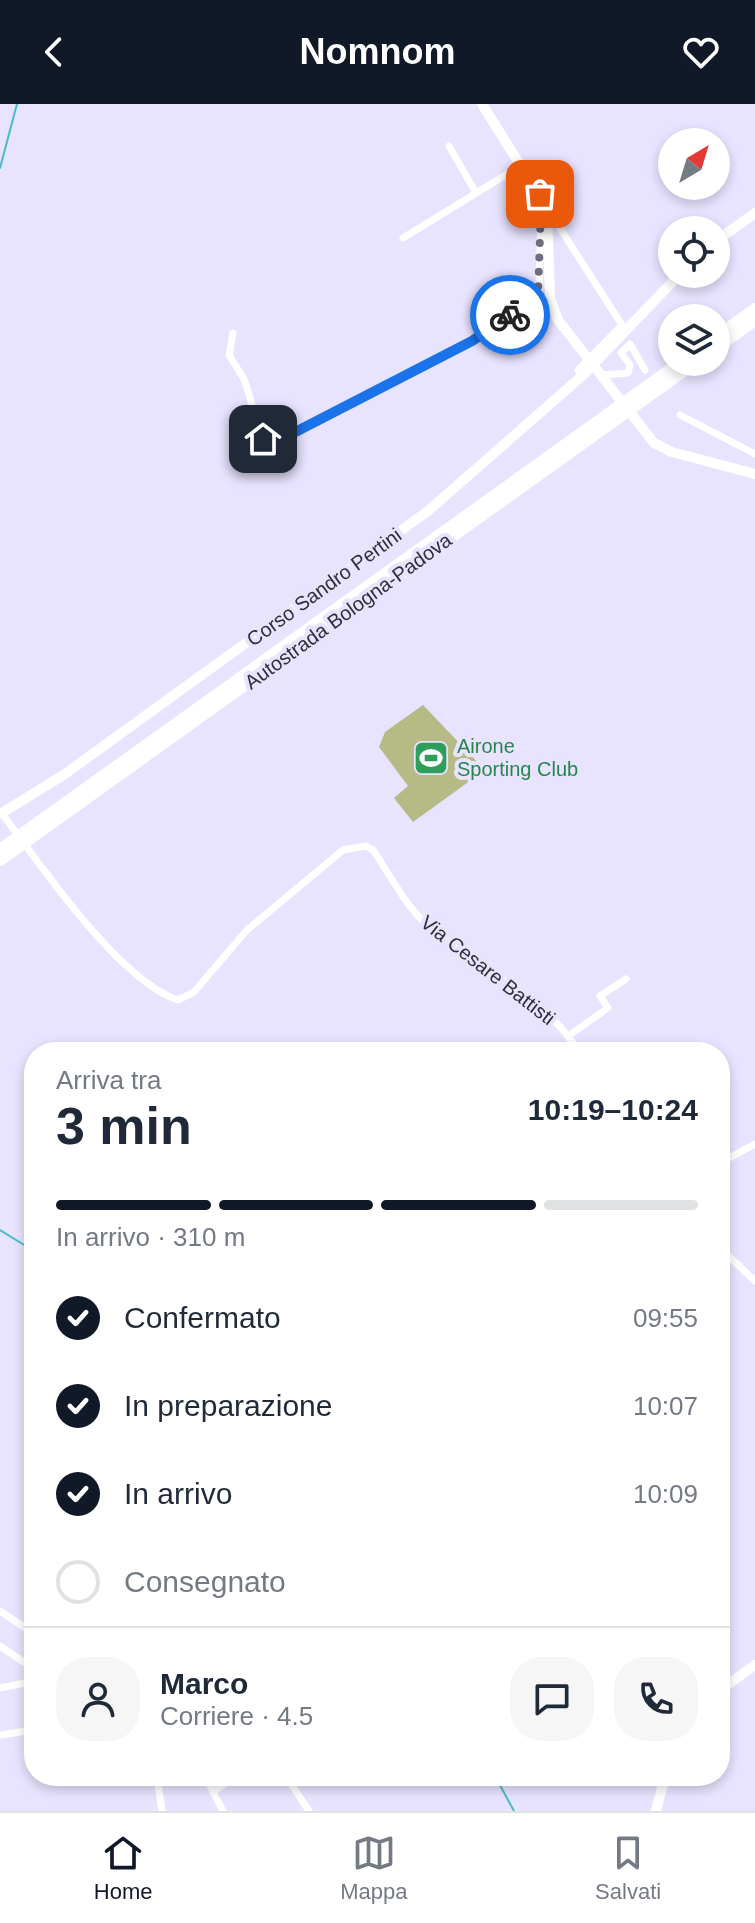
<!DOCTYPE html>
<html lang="it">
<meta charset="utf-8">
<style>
:root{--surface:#fff;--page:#f6f6f7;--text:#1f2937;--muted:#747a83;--line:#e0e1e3;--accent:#111827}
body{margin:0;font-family:Arial,sans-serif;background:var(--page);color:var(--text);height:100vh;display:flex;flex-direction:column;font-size:30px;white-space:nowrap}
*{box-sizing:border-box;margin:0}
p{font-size:26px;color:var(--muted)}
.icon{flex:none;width:44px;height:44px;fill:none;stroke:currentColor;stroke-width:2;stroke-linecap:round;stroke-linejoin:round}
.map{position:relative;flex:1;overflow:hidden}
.sheet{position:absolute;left:24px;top:938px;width:706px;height:744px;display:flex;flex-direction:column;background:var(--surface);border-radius:32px;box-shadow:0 4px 12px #0003}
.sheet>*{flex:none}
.needle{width:52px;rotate:38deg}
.tools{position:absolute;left:658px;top:24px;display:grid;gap:16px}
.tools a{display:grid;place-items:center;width:72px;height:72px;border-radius:50%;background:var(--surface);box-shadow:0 4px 12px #0003;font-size:40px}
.pin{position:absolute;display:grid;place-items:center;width:68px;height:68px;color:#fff;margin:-34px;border-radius:16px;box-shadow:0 4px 12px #0006}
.courier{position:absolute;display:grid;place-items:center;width:80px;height:80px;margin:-40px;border:6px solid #1a73e8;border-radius:50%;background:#fff;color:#222;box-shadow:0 2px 10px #0007}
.summary em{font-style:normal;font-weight:800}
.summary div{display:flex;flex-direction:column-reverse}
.summary{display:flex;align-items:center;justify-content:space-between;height:136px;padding:0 32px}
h1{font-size:52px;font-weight:800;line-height:60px}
.bar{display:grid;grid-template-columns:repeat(4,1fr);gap:12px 8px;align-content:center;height:96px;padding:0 32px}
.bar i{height:10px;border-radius:6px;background:var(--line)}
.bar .active{background:var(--accent)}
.bar p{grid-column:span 4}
.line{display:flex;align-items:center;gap:20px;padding:0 32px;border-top:2px solid var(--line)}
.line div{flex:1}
.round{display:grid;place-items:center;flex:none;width:84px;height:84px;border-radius:32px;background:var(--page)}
ol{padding:0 32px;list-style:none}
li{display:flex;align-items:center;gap:24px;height:88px}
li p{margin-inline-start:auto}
li .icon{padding:8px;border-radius:50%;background:var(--accent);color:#fff;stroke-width:4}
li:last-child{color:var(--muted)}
li i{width:44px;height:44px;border:4px solid var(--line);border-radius:50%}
header{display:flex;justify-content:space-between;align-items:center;height:104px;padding:0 32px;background:var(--accent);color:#fff;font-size:36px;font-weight:800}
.tabs{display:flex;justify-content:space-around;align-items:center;height:112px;border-top:2px solid var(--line);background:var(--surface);font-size:22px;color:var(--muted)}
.tabs a{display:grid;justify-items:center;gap:4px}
.tabs .active{color:var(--accent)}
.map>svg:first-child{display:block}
.green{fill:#b6ba85}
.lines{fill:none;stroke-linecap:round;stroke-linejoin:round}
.stream{stroke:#49bdc7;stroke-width:2}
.street{stroke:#fff;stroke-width:7}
.secondary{stroke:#fff;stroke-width:10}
.highway{stroke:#fff;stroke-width:12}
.done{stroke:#706d7d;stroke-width:8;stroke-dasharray:0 14.4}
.route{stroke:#1a73e8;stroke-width:10}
.labels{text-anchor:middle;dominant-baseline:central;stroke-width:8;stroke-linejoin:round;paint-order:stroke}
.street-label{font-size:20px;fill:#302e38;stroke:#e8e3fe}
.leisure-label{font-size:20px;fill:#27864d;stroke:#e8e3fe;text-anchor:start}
</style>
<header><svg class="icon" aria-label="back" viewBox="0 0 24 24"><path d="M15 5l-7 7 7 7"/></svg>Nomnom<svg class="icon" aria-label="heart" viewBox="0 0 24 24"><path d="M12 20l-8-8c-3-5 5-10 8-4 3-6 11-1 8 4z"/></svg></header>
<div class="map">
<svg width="755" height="1707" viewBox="0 0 755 1707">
<rect width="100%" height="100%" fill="#e8e3fe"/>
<!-- green -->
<path class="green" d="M 423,601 L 485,666 L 413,718 L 394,694 L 408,682 L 379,643 L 385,628 Z"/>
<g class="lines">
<!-- stream -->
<g class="stream">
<path d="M 0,64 L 17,0"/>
<path d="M 0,1126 L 34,1147"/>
<path d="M 495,1672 L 514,1707"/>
</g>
<!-- street -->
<g class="street">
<path d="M 449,42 L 476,89"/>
<path d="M 547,104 L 622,221 L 578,266"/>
<path d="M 403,134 L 522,61"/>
<path d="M 233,229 L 229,251 L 244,275 L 263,335 L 274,339 L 472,237 L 534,196 L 539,187 L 541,107 L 545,98"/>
<path d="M 602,271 L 628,269 L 630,261 L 621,249 L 630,240 L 645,266"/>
<path d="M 680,311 L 755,350"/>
<path d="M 1,708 C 39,759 119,877 178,896 L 194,888 L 247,826 L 343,746 L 366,742 L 373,746 C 390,771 405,801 427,821 C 477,866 543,889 579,948"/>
<path d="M 568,932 L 608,904 L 600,892 L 626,875"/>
<path d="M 720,1059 L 755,1040"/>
<path d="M 720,1144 L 755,1177"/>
<path d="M 0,1507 L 34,1530"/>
<path d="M 0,1542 L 34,1565"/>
<path d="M 0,1584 L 34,1577"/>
<path d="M 0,1631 L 34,1626"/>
<path d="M 157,1672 L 162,1707"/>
<path d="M 205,1672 L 223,1707"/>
<path d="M 286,1672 L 309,1707"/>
<path d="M 214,1687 L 236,1672"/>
</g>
<!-- secondary -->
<g class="secondary">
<path d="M 482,0 L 547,104 L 550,194 L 558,216 L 654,339 L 672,348 L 755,370"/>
<path d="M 716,137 L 755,109"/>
<path d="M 0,710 L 65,670 L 428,407 L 583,271 L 680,170"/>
<path d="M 720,1586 L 755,1561"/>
<path d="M 656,1707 L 665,1672"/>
</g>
<!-- highway -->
<g class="highway">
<path d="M 716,233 L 755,205"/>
<path d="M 716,244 L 755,216"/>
<path d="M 0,746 L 681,258"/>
<path d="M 0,756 L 696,258"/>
</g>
</g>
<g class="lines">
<!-- done -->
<path class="done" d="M 510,211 L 538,191 L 541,103 L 545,98 L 540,90"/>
<!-- route -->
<path class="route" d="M 263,335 L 274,339 L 472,237 L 510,211"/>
</g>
<!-- icons -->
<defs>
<g id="stadium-square" transform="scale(1.8)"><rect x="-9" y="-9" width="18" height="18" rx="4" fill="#2e9e5b" stroke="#e8e3fe"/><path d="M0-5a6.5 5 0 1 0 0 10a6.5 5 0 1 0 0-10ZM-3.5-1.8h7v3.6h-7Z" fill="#fff"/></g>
</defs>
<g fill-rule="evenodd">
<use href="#stadium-square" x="431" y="654"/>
</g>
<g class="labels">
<!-- street labels -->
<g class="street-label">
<text transform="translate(324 483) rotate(-36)">Corso Sandro Pertini</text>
<text transform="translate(348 507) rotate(-36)">Autostrada Bologna-Padova</text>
<text transform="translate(488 866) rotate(38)">Via Cesare Battisti</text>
</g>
<!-- leisure labels -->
<g class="leisure-label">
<text x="457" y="642">Airone<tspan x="457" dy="23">Sporting Club</tspan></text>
</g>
</g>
</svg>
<div class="tools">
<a><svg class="needle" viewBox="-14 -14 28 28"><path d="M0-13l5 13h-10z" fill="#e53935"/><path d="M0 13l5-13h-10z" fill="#747a83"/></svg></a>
<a><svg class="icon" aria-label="locate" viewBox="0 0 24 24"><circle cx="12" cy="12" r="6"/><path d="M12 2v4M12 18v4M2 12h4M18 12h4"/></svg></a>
<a><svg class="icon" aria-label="layers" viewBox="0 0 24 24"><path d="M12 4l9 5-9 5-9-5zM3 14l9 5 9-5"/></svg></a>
</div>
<div class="pin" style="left:540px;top:90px;background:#ea580c"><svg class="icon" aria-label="bag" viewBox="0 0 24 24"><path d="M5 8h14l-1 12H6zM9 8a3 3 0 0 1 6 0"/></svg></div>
<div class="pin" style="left:263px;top:335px;background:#1f2937"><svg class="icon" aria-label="home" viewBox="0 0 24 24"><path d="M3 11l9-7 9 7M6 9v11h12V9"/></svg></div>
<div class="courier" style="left:510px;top:211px"><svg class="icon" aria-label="bike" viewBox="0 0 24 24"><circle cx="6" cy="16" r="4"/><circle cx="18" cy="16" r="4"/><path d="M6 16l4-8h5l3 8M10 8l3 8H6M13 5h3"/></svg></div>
<section class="sheet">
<div class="summary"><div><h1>3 min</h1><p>Arriva tra</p></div><em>10:19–10:24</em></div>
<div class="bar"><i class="active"></i><i class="active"></i><i class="active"></i><i></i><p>In arrivo · 310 m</p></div>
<ol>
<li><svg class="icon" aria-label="check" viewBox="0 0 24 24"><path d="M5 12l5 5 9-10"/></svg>Confermato<p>09:55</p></li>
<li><svg class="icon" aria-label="check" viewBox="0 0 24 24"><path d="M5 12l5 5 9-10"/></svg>In preparazione<p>10:07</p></li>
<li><svg class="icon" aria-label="check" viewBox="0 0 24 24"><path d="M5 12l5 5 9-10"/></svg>In arrivo<p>10:09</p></li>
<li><i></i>Consegnato</li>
</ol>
<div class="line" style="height:144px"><a class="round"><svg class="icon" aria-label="person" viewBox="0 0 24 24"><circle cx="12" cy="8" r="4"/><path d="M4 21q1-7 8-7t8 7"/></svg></a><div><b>Marco</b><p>Corriere · 4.5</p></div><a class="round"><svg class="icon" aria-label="chat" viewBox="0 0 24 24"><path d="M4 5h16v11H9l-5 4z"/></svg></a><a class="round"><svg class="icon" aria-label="phone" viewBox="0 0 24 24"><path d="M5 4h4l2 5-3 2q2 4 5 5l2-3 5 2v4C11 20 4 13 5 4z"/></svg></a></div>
</section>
</div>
<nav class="tabs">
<a class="active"><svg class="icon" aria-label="home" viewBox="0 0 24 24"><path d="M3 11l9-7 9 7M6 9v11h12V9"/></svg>Home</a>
<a><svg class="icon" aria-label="map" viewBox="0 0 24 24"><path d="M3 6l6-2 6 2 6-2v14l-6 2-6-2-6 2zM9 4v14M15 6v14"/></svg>Mappa</a>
<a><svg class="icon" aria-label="saved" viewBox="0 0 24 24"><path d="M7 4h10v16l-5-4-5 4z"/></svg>Salvati</a>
</nav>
